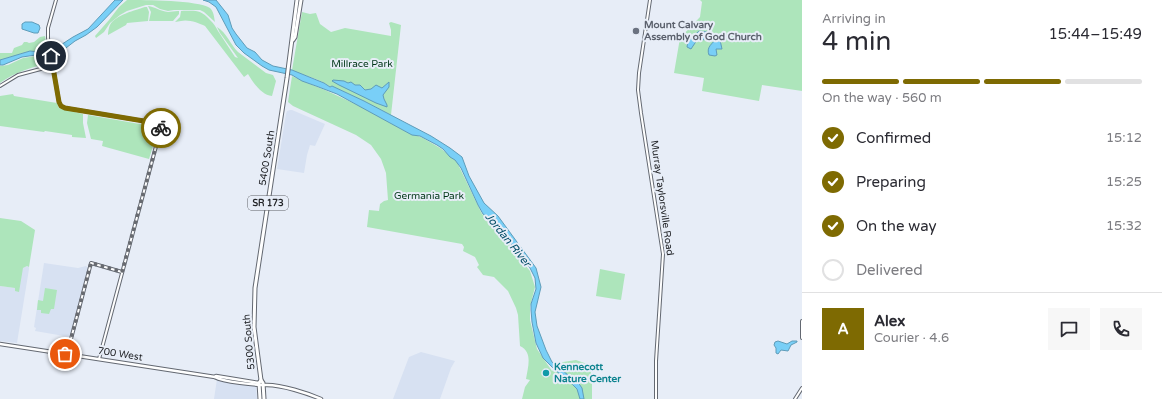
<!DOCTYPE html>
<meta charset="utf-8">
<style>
:root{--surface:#fff;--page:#f7f7f7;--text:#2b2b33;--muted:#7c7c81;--line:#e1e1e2;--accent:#7e6a02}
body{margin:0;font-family:"Varela Round",sans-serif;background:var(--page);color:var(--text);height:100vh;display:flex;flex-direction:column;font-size:15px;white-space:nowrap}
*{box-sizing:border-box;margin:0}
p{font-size:13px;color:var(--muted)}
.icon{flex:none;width:22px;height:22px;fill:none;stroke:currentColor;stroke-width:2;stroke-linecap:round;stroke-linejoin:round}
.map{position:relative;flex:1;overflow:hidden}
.drawer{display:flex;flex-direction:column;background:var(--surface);width:360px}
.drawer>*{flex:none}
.pin{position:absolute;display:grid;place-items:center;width:34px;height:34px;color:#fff;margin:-17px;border:2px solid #fff;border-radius:50%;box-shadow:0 1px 4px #0007}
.courier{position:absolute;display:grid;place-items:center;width:40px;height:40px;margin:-20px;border:3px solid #7e6a02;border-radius:50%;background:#fff;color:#222;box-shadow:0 1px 5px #0007}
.head em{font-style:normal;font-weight:600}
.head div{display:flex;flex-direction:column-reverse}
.head{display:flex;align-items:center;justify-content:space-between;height:68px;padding:0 20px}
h1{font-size:26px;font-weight:600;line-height:30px}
.bar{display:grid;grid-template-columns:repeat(4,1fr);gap:6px 4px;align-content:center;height:48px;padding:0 20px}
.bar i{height:5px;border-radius:3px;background:var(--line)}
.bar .active{background:var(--accent)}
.bar p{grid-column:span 4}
.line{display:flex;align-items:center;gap:10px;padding:0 20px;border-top:1px solid var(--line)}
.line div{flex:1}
.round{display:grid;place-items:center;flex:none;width:42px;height:42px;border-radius:0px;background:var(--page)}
ol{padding:0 20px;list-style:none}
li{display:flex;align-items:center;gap:12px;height:44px}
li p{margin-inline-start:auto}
li .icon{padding:4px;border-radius:50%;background:var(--accent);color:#fff;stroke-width:4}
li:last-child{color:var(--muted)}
li i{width:22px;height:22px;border:2px solid var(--line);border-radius:50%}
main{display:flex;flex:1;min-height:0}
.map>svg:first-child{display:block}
.built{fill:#d7e1f2}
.green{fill:#ade5bb}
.water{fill:#79cff7;stroke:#5f9cb9}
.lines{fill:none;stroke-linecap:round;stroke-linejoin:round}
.tertiary-casing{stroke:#636871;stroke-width:4}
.secondary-casing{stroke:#636871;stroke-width:4.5}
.primary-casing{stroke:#636871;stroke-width:5}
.tertiary{stroke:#fff;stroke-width:2}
.secondary{stroke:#fff;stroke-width:2.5}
.primary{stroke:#fff;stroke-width:3}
.done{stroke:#686b71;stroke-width:4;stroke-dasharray:0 7.2}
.route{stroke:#7e6a02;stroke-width:5}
.worship-dot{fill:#6b7280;stroke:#e7edf7;stroke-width:1.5}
.culture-dot{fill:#0f9aa8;stroke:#e7edf7;stroke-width:1.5}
.labels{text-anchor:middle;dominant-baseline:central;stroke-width:4;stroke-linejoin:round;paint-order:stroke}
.shield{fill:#e7edf7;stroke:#5e6167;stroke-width:1}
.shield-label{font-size:9px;font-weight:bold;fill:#232529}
.worship-label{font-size:10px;font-weight:bold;fill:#5b616d;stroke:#e7edf7;text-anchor:start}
.park-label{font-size:10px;fill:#003617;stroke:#e7edf7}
.street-label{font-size:10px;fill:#232529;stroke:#e7edf7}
.culture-label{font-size:10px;font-weight:bold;fill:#0d838f;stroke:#e7edf7;text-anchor:start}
.water-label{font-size:11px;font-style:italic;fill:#004c66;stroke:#e7edf7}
</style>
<main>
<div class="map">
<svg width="802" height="399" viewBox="0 0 802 399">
<rect width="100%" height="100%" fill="#e7edf7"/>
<!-- built -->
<g class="built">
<path d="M 290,110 L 292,110 L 325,124 L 315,146 L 310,145 L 307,155 L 304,173 L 277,169 L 286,114 L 287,111 Z"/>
<path d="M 44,263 L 78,268 L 86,266 L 88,268 L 70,337 L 35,331 L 36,328 L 34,327 Z"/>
<path d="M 27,266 L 29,267 L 29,269 L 17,343 L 0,341 L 0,286 L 15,288 L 23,268 Z"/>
<path d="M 421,352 L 455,361 L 451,368 L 440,399 L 393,399 L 409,357 Z"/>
<path d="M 217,379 L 256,386 L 257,399 L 214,399 Z"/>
</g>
<!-- green -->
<g class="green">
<path d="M 127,0 C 146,0 197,0 210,8 C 214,12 214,17 215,22 L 204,12 L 200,10 L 174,10 L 168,11 L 160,9 L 153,5 L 146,5 L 127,11 L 120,15 L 110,23 L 104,32 L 96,38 L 95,36 L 109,20 L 119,7 Z"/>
<path d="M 700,0 L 802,0 L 802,91 L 762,85 L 759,101 L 702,91 L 704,78 L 674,73 L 680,38 L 700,17 L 702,2 Z"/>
<path d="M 148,6 C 155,7 160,11 168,12 C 171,12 174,11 178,11 L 179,11 L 179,14 L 173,21 L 149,21 L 151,12 Z"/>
<path d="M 145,7 L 147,7 L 149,12 L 148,21 L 127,23 L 126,25 L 108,35 C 108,32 109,27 110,25 C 115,15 136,10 145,7 Z"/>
<path d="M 181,11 C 195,11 200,9 210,20 C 214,24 216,27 218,31 L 235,57 L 238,58 L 220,33 L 217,27 C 227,33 230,44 238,52 L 266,73 L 273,75 L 276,81 L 272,96 C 262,95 253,83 248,74 L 244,77 L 205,26 C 199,23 188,19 181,21 C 179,21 177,22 175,22 L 180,17 Z"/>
<path d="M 302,12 L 310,14 L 316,13 L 320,24 L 331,32 L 345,28 L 391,36 L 391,30 L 389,23 L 391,22 L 401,25 L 391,115 L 364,101 L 332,86 L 330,87 C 323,80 302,75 292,70 Z"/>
<path d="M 45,36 L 47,51 L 40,52 L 30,51 L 0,60 L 0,53 L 12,53 L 14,48 L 22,45 L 24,42 L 27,42 L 29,43 L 34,42 L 40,37 Z"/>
<path d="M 36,56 L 43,57 L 48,56 L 50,63 C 32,67 15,72 0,83 L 0,66 L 8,65 L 23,58 Z"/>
<path d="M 292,76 L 305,82 L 325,90 L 364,108 L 403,130 L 423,138 L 440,148 L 456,160 L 482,214 L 497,226 L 520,259 L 530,271 L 535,287 L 530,307 L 530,320 L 537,349 L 552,371 L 563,362 L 576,360 L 590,365 L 592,382 L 592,399 L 522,399 L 525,387 L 530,380 L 526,379 C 528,367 533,352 520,346 L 518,315 L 516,308 L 508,291 L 494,277 L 483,275 L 477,267 L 479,265 L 475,257 L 463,251 L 464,247 L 462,244 L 367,227 L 369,210 L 379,211 L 380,204 L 384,201 L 388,200 L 386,173 L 381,159 L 371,145 L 356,135 L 293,106 L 288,102 Z"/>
<path d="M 13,94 L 14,96 L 57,103 L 59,108 L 62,109 L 83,114 L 83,123 L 86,138 L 72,137 L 72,135 L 45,131 L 44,132 L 0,126 L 0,96 Z"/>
<path d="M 88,115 L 157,127 L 158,130 L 149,159 L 102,146 L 103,141 L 91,139 L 87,123 Z"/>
<path d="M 0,218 L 21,221 L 35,230 L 29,267 L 27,266 L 23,268 L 19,292 L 15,291 L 15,288 L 0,286 Z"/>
<path d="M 600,269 L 625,274 L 621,300 L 596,296 Z"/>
<path d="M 45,288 L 57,290 L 54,309 L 51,309 L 49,314 L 41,313 L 41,310 L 37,310 L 38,300 L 43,301 Z"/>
</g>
<!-- water -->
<g class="water">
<path d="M 115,0 L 123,0 L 97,27 L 86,35 L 75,41 L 62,51 L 44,56 L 36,55 L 22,57 L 3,65 L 0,65 L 0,60 L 30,51 L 40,52 L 53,50 L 73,37 L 88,29 Z"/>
<path d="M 203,0 L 216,0 L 228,15 L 232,28 L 236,34 L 247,48 L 255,52 L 262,60 L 273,66 L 292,70 L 324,83 L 330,87 L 332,86 L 364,101 L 431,136 L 450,148 L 462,157 L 469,176 L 484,203 L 498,216 L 536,268 L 541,287 L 535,312 L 537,326 L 546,350 L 552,362 L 564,372 L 577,381 L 582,388 L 584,399 L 580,399 L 577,389 L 572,384 L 555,370 L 543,358 L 536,343 L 532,322 L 531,310 L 531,304 L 536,289 L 535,278 L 530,268 L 516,251 L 497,224 L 483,214 L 478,205 L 461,168 L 455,160 L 450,157 L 443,149 L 437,145 L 420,136 L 412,135 L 337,94 L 316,86 L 302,81 L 292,75 L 269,70 L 262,66 L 244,53 L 236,45 L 216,7 L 209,2 Z"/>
<path d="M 25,22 L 32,22 L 39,25 L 40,28 L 38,33 L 34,33 L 22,29 L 22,24 Z"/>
<path d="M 699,31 L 707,32 L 709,34 C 707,42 703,39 697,40 L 691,49 L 687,47 L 688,41 Z"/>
<path d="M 717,38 L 720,40 L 722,49 L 716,49 L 717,55 L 715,56 L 709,55 C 706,47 712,44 717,38 Z"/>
<path d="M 333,80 L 344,81 L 348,83 L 351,82 L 355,85 L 360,85 L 365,90 L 371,89 L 376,85 L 382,88 L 389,82 L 389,87 L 383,95 L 384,99 L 387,105 L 387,107 L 376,103 L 339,85 L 332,81 Z"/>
<path d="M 778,341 L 787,344 L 792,341 L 797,341 L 797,342 L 791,345 L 788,351 L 781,350 L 778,354 L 776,353 L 776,348 L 774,345 L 775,342 Z"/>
</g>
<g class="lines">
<!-- tertiary casing -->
<g class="tertiary-casing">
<g id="tertiary">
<path d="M 56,0 L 48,28 L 48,38 L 59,102 L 61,106 L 65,108 L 162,124 L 99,359"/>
<path d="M 650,0 L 639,73 L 638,90 L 641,113 L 663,254 L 656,361 L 656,399"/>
<path d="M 0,86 L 18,75 L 52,66"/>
<path d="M 802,321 L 802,338"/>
<path d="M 67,354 L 91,263 L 122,272"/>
<path d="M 795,399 L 802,388"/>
</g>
</g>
<!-- secondary casing -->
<g class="secondary-casing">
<g id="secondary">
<path d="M 0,344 L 215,377 C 223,382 256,385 267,385 C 282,385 307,393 321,399"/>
<path d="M 215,377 L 216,376 L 259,383"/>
</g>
</g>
<!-- primary casing -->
<g class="primary-casing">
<g id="primary">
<path d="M 293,40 L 295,37 L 301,0"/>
<path d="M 261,380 L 263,383 L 264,399"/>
<path d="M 260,399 L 259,383 L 261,380 L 254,327 L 255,288 L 287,78 L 297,0"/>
</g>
</g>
<!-- tertiary -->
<use href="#tertiary" class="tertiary"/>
<!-- secondary -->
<use href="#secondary" class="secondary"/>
<!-- primary -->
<use href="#primary" class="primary"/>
</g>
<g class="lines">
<!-- done -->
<path class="done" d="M 65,354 L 67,354 L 91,263 L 122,272 L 161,128"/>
<!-- route -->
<path class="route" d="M 51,56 L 59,102 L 61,106 L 65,108 L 162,124 L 161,128"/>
</g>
<!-- markers -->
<circle class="worship-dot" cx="636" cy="31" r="4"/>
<circle class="culture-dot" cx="546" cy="373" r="4"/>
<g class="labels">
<!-- shield labels -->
<rect class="shield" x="248" y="196" width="40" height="14" rx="3"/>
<g class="shield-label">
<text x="268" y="203">SR 173</text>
</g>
<!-- worship labels -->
<g class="worship-label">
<text x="644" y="25">Mount Calvary<tspan x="644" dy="12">Assembly of God Church</tspan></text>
</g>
<!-- park labels -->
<g class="park-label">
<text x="362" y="64">Millrace Park</text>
<text x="429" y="196">Germania Park</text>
</g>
<!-- street labels -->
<g class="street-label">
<text transform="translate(267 158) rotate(-81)">5400 South</text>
<text transform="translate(662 198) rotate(82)">Murray Taylorsville Road</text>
<text transform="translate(249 342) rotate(-95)">5300 South</text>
<text transform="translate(120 354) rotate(9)">700 West</text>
</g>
<!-- culture labels -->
<g class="culture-label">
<text x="554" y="367">Kennecott<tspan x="554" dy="12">Nature Center</tspan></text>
</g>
<!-- water labels -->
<g class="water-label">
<text transform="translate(508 240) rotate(51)">Jordan River</text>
</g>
</g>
</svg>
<div class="pin" style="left:65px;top:354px;background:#ea580c"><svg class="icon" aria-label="bag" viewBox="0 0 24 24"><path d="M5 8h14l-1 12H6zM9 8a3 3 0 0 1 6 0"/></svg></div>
<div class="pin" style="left:51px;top:56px;background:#1f2937"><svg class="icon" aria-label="home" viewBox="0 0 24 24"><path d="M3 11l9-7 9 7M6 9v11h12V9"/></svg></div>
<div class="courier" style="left:161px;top:128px"><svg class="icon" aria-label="bike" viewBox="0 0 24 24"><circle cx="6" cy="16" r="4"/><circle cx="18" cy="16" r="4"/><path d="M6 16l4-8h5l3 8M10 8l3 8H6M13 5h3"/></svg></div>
</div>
<section class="drawer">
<div class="head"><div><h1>4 min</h1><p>Arriving in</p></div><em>15:44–15:49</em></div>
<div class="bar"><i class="active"></i><i class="active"></i><i class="active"></i><i></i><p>On the way · 560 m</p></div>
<ol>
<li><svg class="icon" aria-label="check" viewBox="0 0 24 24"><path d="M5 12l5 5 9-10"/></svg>Confirmed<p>15:12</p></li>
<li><svg class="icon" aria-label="check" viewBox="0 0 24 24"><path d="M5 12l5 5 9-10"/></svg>Preparing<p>15:25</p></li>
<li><svg class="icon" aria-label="check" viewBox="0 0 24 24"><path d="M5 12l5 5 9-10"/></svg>On the way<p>15:32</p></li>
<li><i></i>Delivered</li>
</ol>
<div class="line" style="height:72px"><b class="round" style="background:var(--accent);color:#fff">A</b><div><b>Alex</b><p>Courier · 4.6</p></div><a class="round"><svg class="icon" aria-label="chat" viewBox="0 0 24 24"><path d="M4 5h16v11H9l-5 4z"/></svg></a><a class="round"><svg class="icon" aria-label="phone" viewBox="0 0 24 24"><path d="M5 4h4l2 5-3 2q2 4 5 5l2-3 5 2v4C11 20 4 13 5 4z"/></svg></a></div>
</section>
</main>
